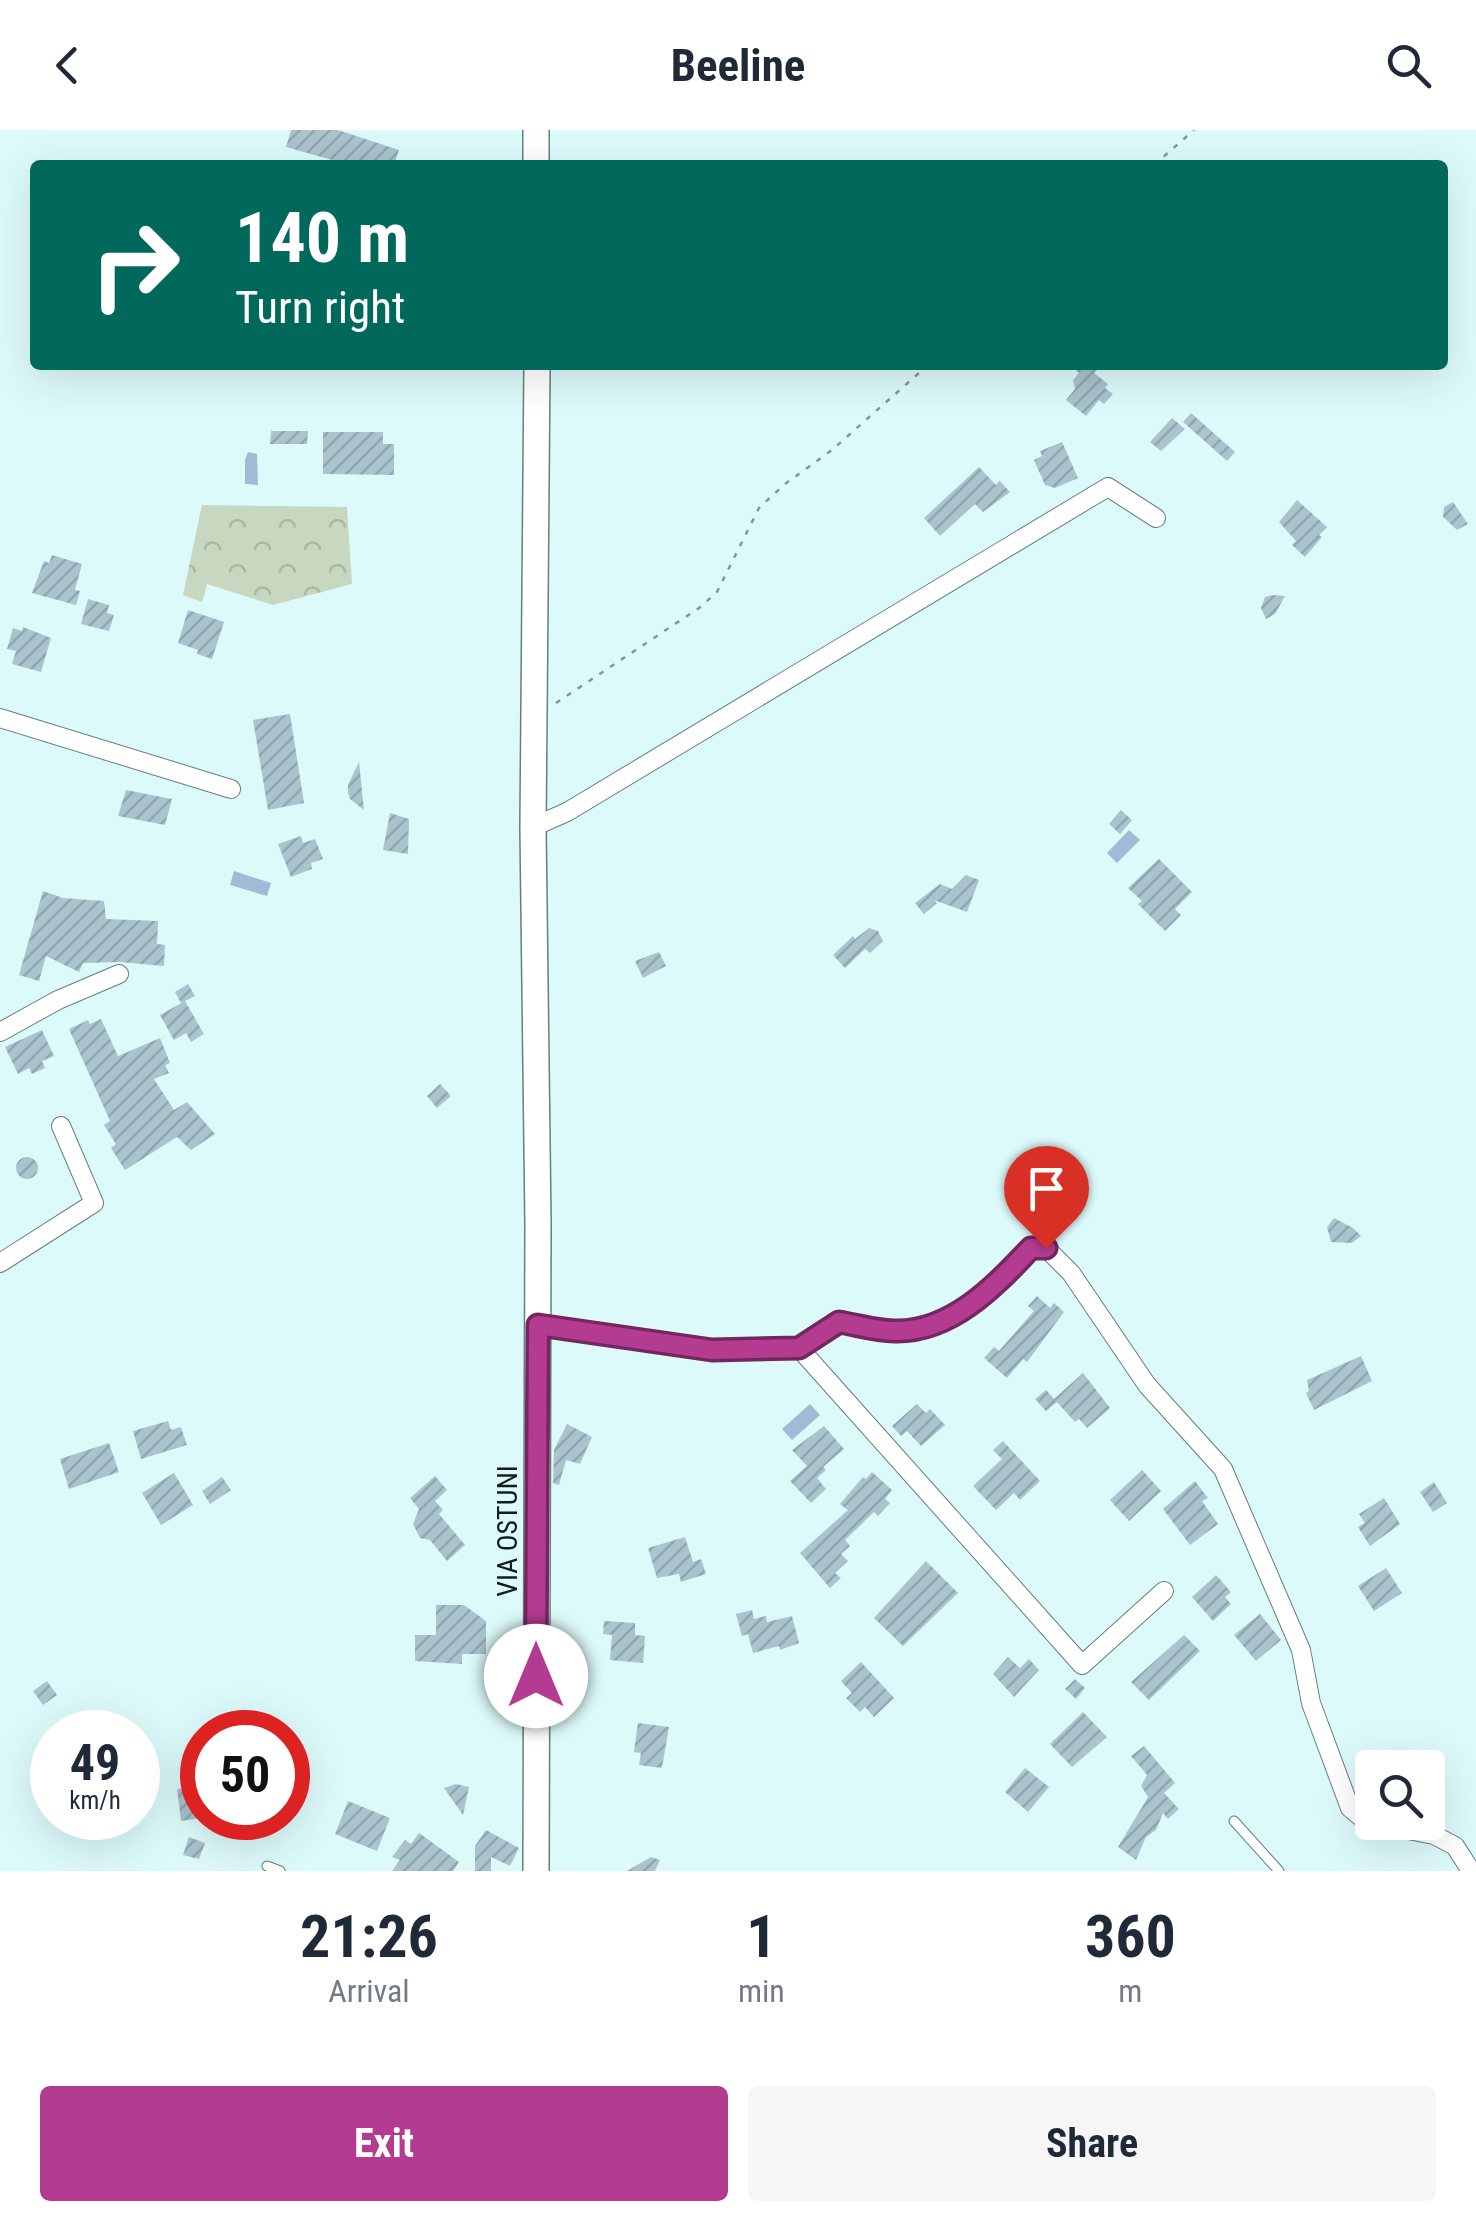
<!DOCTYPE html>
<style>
:root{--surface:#fff;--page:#f6f6f7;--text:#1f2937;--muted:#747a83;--accent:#b33b90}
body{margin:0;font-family:"Roboto Condensed",sans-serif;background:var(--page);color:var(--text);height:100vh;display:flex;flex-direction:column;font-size:38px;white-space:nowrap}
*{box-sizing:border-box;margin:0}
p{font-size:32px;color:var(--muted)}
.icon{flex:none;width:55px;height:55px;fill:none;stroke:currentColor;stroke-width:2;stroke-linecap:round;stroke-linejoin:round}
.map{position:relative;height:1741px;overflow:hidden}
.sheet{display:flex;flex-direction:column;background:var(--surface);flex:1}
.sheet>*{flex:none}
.banner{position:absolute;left:30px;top:30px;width:1418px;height:210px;border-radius:10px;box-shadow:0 10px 40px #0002;background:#00695c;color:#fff;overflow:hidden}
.fabs{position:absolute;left:1355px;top:1620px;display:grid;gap:20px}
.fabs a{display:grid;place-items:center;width:90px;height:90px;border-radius:10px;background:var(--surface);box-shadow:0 10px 40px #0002;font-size:50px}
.speed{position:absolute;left:30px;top:1580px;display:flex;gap:20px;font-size:50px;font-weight:700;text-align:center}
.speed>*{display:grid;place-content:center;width:130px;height:130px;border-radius:50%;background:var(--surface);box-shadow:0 10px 40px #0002;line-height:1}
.speed small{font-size:25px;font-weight:400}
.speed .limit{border:15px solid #d22;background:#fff;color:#111}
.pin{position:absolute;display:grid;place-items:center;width:85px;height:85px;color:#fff;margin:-102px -42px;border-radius:50% 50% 50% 0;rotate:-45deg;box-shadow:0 0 10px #0007}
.pin .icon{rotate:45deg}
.me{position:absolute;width:110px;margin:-55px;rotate:0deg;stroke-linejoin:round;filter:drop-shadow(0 0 8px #0008)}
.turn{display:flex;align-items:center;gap:35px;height:210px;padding:0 40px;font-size:45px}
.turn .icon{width:130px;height:130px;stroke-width:2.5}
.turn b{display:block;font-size:70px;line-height:85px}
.eta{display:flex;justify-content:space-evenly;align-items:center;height:170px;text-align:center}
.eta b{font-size:60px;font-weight:700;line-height:70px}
.primary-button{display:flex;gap:20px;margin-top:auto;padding:20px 40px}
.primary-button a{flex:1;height:115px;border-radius:10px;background:var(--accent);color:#fff;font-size:40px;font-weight:700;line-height:115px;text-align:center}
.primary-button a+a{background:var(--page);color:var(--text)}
header{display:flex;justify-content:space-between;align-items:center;height:130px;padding:0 40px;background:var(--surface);font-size:45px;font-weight:700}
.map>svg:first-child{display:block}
.forest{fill:url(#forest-crowns)}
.water{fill:#a3bad7}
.building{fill:url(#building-hatch)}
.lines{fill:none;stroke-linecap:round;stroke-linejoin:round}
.service-casing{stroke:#647f7e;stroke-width:11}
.minor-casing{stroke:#647f7e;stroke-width:20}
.secondary-casing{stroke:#647f7e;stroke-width:28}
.path{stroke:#829796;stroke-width:2.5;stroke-dasharray:5 8;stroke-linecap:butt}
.service{stroke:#fff;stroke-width:9}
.minor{stroke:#fff;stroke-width:18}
.secondary{stroke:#fff;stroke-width:25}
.route-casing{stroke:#74265e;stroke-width:25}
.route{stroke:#b33b90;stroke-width:18}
.labels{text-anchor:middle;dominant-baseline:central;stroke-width:10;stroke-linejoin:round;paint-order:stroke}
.street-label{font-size:28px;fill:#111c1b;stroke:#ddfafa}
</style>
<header><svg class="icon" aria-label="back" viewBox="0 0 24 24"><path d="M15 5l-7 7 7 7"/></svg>Beeline<svg class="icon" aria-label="search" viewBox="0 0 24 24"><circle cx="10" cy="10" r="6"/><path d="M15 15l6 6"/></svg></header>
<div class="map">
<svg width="1476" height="1741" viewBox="0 0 1476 1741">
<defs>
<pattern id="forest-crowns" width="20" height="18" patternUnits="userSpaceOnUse" patternTransform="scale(2.5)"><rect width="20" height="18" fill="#c7d7c0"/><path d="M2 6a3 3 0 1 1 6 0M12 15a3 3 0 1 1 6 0" fill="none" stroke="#aab8a4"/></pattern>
<pattern id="building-hatch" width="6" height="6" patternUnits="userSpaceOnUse" patternTransform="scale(2.5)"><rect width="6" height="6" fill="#aac3cd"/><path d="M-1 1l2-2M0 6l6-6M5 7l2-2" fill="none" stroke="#91a7af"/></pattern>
</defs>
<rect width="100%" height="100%" fill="#ddfafa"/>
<path class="forest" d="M202 375 347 377 352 454 273 475 207 454 202 472 183 465Z"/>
<path class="water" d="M248 322 257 324 258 355 245 354V330Z
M1129 700 1140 710 1117 733 1107 723Z
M234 741 271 753 267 766 230 755Z
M810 1274 820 1285 792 1310 782 1299Z"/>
<path class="building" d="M291 0H338L399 20 394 35H350L286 17Z
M1070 235H1101L1094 243 1108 254 1105 258 1113 264 1104 274 1099 270 1086 286 1066 270 1075 259 1073 250 1079 243Z
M1191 283 1235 322 1227 331 1183 292Z
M1172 288 1185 299 1161 321 1150 312Z
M271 301H308L307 314H270Z
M323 302H383V314H394V345L323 344Z
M1062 312 1078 348 1055 358 1045 355 1034 330 1042 326 1040 321Z
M979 337 996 355 1000 351 1010 362 983 382 975 374 940 406 924 388Z
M1297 370 1327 397 1319 405 1322 407 1305 427 1292 415 1296 411 1279 392Z
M1453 372 1468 394 1457 400 1443 387 1444 377Z
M52 425 82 434 75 460 80 461 76 475 32 463 44 431 49 433Z
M1273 465 1285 466 1275 484 1266 489 1261 478 1265 467Z
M88 469 109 475 107 483 114 485 109 501 81 494Z
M188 480 224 492 212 529 197 524 198 520 178 513Z
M23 497 51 508 41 542 12 534 16 521 7 519 13 498 22 501Z
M290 584 304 673 268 680 253 590Z
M359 632 364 680 350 669 348 663V655Z
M126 660 172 669 165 695 118 686Z
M1121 680 1132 690 1120 704 1109 694Z
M390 683 409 689 408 724 383 720Z
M301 706 303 713 315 709 323 729 311 733 312 739 291 747 278 714Z
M1159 729 1192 762 1175 779 1181 785 1165 801 1138 774 1142 771 1128 758Z
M966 745 979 750 967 782 934 770 937 773 924 784 915 773 940 754 952 759Z
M43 761 63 768 104 771 106 789 158 791 157 814 165 815 164 836 120 832 83 833 79 842 46 826 39 851 19 845Z
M869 798 878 801 883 811 870 823 865 819 845 838 833 825 853 806 855 809Z
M659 822 666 836 643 848 635 831Z
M188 854 195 866 181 873 175 862Z
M185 871 204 904 191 912 186 903 174 910 160 885Z
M101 889 118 926 160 908 170 933 165 935 169 943 154 949 174 980 187 972 215 1004 191 1020 177 1007 125 1040 111 1018 116 1014 104 995 110 991 69 899 88 890 90 894Z
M42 900 54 926 42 931 45 938 32 944 29 938 18 944 5 917Z
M440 954 451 966 437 978 427 966Z
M16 1038a11 11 0 1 1 22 0a11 11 0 1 1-22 0Z
M1334 1088 1353 1098 1361 1106 1352 1113 1331 1112 1327 1097Z
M1037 1166 1050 1178 1054 1173 1064 1182 1027 1232 1023 1229 1007 1248 984 1228 994 1217 999 1221 1034 1181 1028 1176Z
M1361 1226 1372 1251 1314 1280 1306 1263 1309 1261 1307 1250Z
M1083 1243 1110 1278 1087 1298 1079 1289 1075 1292 1054 1269Z
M1046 1260 1057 1272 1046 1281 1035 1269Z
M917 1274 926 1283 930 1279 945 1295 921 1316 907 1301 901 1306 892 1296Z
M168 1291 171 1300 181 1297 187 1315 141 1329 133 1301Z
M567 1294 592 1307 580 1334 566 1330 559 1355 553 1353 554 1320Z
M824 1296 844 1319 823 1337 826 1340 817 1348 826 1359 811 1373 790 1351 807 1336 792 1320Z
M1003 1311 1040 1351 1020 1370 1014 1363 996 1380 973 1356 1002 1329 993 1320Z
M109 1313 119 1342 69 1359 60 1329Z
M1142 1340 1161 1361 1129 1391 1110 1370Z
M872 1342 892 1360 885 1369 890 1373 878 1386 874 1382 845 1410 850 1416 841 1424 848 1431 835 1443 841 1448 830 1458 800 1423 848 1380 840 1374 863 1347 866 1349Z
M174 1343 193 1375 161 1395 142 1363Z
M435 1346 447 1360 435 1371 443 1380 439 1384 465 1415 447 1431 430 1410 420 1408 413 1394 419 1379 410 1368Z
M222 1347 231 1360 210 1374 202 1361Z
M1195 1351 1208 1368 1202 1371 1218 1394 1190 1415 1163 1379Z
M1434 1352 1447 1373 1433 1382 1420 1362Z
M1384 1368 1400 1394 1370 1416 1358 1397 1365 1393 1359 1384Z
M685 1407 693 1432 701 1429 706 1444 681 1452 679 1444 657 1448 648 1418Z
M926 1431 958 1463 903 1516 874 1488Z
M1386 1438 1402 1463 1374 1481 1358 1456Z
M1216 1445 1231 1462 1225 1467 1231 1474 1213 1491 1192 1467Z
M436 1475H464L486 1491V1524H462V1534L415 1531V1505H436Z
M752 1480 754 1489 766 1486 767 1492 792 1486 799 1513 780 1520 779 1516 753 1523 748 1504 742 1506 736 1484Z
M1260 1484 1281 1510 1256 1531 1234 1505Z
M604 1491 635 1493V1505L645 1506 643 1533 610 1530 612 1505 603 1504Z
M1184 1505 1200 1521 1149 1570 1131 1552Z
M1008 1527 1020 1538 1029 1529 1039 1540 1014 1567 993 1544Z
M861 1532 894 1568 874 1587 865 1577 860 1582 846 1568 852 1563 841 1551Z
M1075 1549 1085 1558 1076 1569 1065 1559Z
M47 1551 57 1565 43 1575 33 1561Z
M1083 1582 1107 1607 1072 1637 1050 1614Z
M638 1593 669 1597 662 1638 639 1635 641 1623 634 1622Z
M1144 1616 1175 1653 1164 1663 1179 1679 1168 1689 1163 1683 1156 1700 1146 1707 1136 1730 1118 1717 1148 1667 1141 1656 1147 1645 1131 1626Z
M1025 1638 1049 1657 1028 1682 1005 1662Z
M456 1654 469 1657 463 1685 444 1658Z
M202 1656V1688L181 1691 177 1659Z
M348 1671 390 1688 377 1721 335 1704Z
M486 1700 519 1718 510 1736 491 1727V1741H475V1716Z
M419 1703 459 1732 453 1741H392L400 1730 392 1727 405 1710 411 1714Z
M189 1707 205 1713 199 1729 183 1725Z
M651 1727 660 1730 655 1741H627Z"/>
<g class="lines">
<g class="service-casing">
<path id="service" d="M1234 1691 1279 1741
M267 1736 280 1741"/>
</g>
<g class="minor-casing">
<path id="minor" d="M0 588 231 659
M533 697 567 682 1108 357 1156 388
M0 902 58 870 119 844
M0 1133 94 1073 61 996
M537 1195 712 1220 799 1218 839 1192C857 1195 876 1201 894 1201 951 1203 995 1156 1031 1118H1046L1071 1143 1147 1255 1223 1339 1301 1520 1311 1573 1350 1678 1367 1692 1434 1705 1455 1716 1471 1741
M799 1218 1082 1535 1164 1461"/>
</g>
<g class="secondary-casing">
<path id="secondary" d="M536 0V35
M536 1741 538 1094 533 697 537 235"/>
</g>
<path class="path" d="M1154 35 1194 0
M556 573 699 478 717 462 759 378 785 354 832 320 928 235"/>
<use href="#service" class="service"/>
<use href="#minor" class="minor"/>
<use href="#secondary" class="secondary"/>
</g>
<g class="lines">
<g class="route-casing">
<path id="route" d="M536 1546 538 1195 712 1220 799 1218 839 1192C857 1195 876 1201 894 1201 951 1203 995 1156 1031 1118H1046"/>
</g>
<use href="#route" class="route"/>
</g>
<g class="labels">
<g class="street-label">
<text transform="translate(507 1401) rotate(-90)">VIA OSTUNI</text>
</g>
</g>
</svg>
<div class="fabs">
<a><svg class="icon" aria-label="search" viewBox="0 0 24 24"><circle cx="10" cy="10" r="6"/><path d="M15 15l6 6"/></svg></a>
</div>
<div class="speed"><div>49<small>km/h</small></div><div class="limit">50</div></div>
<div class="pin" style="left:1046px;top:1118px;background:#d93025"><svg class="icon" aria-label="arrive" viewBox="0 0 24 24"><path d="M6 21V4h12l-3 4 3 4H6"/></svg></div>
<svg class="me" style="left:536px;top:1546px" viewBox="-20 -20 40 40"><circle r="19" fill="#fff"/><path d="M0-13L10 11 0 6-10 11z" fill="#b33b90"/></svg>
<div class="banner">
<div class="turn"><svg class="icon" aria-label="right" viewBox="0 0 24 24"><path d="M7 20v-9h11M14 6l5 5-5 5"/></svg><div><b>140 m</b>Turn right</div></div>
</div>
</div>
<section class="sheet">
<div class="eta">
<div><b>21:26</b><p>Arrival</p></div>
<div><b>1</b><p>min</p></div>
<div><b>360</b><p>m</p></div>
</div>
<div class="primary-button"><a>Exit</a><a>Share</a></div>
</section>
